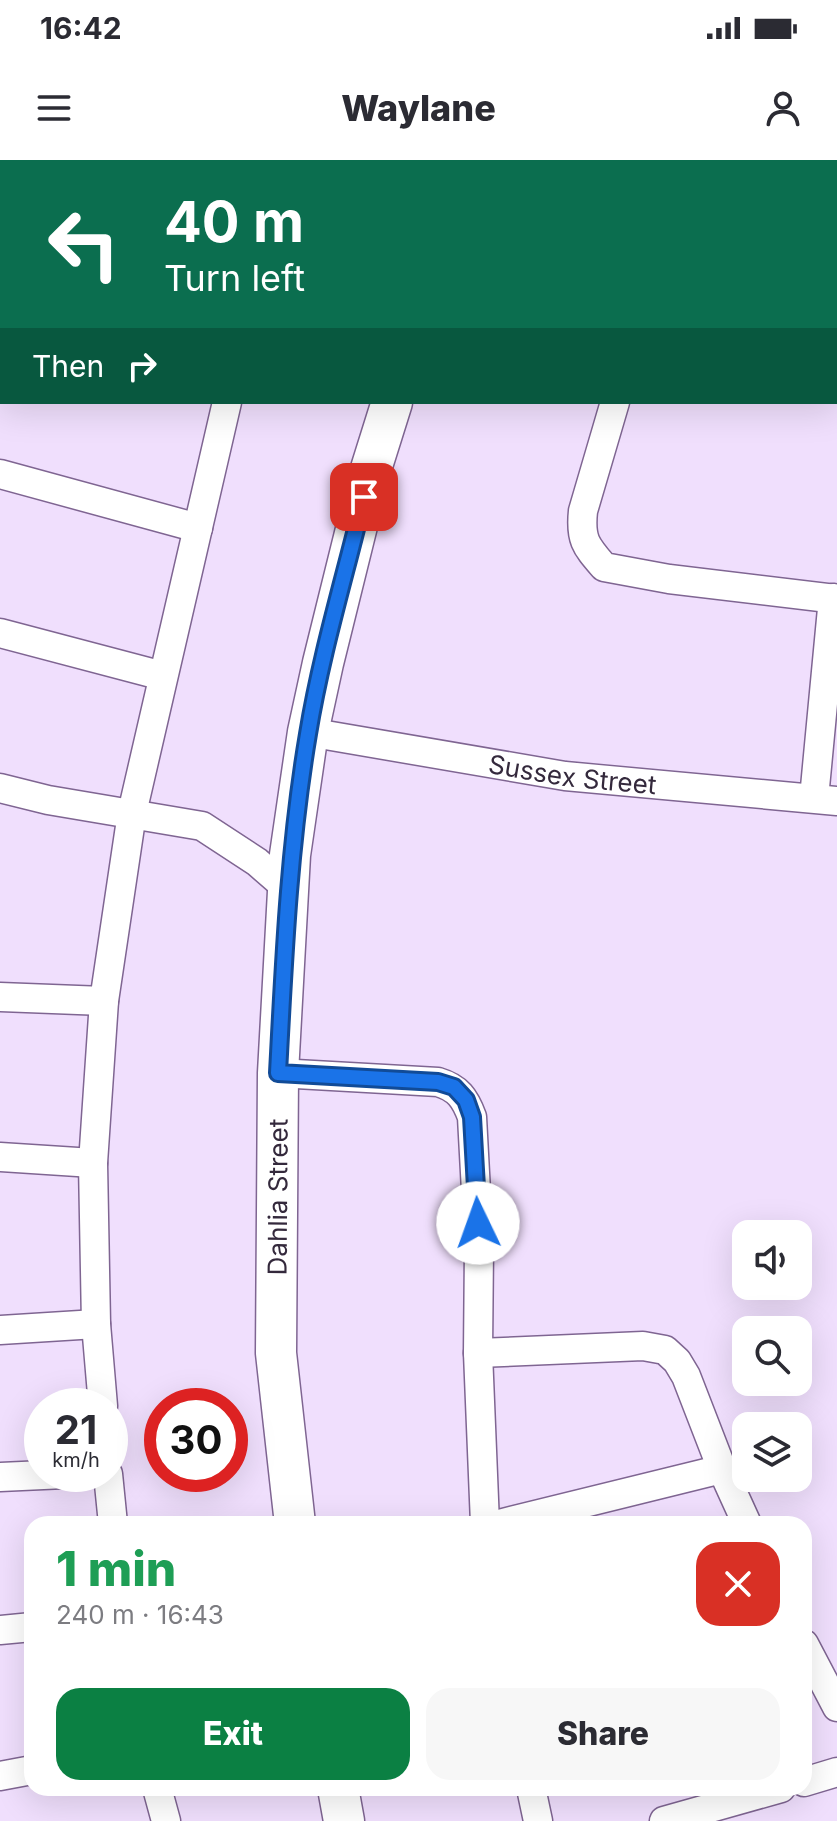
<!DOCTYPE html>
<meta charset="utf-8">
<style>
:root{--surface:#fff;--page:#f7f7f7;--text:#2b2b33;--muted:#7c7c81;--accent:#0b8043}
body{margin:0;font-family:Inter,sans-serif;background:var(--page);color:var(--text);height:100vh;display:flex;flex-direction:column;font-size:30px;white-space:nowrap}
*{box-sizing:border-box;margin:0}
p{font-size:26px;color:var(--muted)}
.icon{flex:none;width:44px;height:44px;fill:none;stroke:currentColor;stroke-width:2;stroke-linecap:round;stroke-linejoin:round}
.map{position:relative;flex:1;overflow:hidden}
.details{position:absolute;left:24px;top:1356px;width:788px;height:280px;display:flex;flex-direction:column;background:var(--surface);border-radius:24px;box-shadow:0 8px 32px #0002}
.details>*{flex:none}
.banner{position:absolute;left:0px;top:0px;width:838px;height:244px;box-shadow:0 8px 32px #0002;background:#0b6e4f;color:#fff;overflow:hidden}
.fabs{position:absolute;left:732px;top:1060px;display:grid;gap:16px}
.fabs a{display:grid;place-items:center;width:80px;height:80px;border-radius:16px;background:var(--surface);box-shadow:0 8px 32px #0002;font-size:40px}
.speed{position:absolute;left:24px;top:1228px;display:flex;gap:16px;font-size:40px;font-weight:700;text-align:center}
.speed>*{display:grid;place-content:center;width:104px;height:104px;border-radius:50%;background:var(--surface);box-shadow:0 8px 32px #0002;line-height:1}
.speed small{font-size:20px;font-weight:400}
.speed .limit{border:12px solid #d22;background:#fff;color:#111}
.pin{position:absolute;display:grid;place-items:center;width:68px;height:68px;color:#fff;margin:-34px;border-radius:16px;box-shadow:0 4px 12px #0006}
.me{position:absolute;width:88px;margin:-44px;rotate:357deg;stroke-linejoin:round;filter:drop-shadow(0 0 6px #0008)}
.turn{display:flex;align-items:center;gap:28px;height:168px;padding:0 32px;font-size:36px}
.turn .icon{width:104px;height:104px;stroke-width:2.5}
.turn b{display:block;font-size:56px;line-height:68px}
.then{display:flex;align-items:center;height:76px;padding:0 32px;background:#0003;gap:16px;font-size:30px}
.round{display:grid;place-items:center;flex:none;width:84px;height:84px;border-radius:24px;background:var(--page)}
.summary{display:flex;align-items:center;justify-content:space-between;height:136px;padding:0 32px}
h1{font-size:48px;font-weight:800;line-height:60px;color:#1e9e55}
.primary-button{display:flex;gap:16px;margin-top:auto;padding:16px 32px}
.primary-button a{flex:1;height:92px;border-radius:24px;background:var(--accent);color:#fff;font-size:32px;font-weight:800;line-height:92px;text-align:center}
.primary-button a+a{background:var(--page);color:var(--text)}
.status{display:flex;justify-content:space-between;align-items:center;height:56px;padding:0 40px;background:var(--surface);direction:ltr}
.status svg{height:22px;fill:currentColor}
header{display:flex;justify-content:space-between;align-items:center;height:104px;padding:0 32px;background:var(--surface);font-size:36px;font-weight:800}
.map>svg:first-child{display:block}
.lines{fill:none;stroke-linecap:round;stroke-linejoin:round}
.street-casing{stroke:#7f6592;stroke-width:31}
.secondary-casing{stroke:#7f6592;stroke-width:43}
.street{stroke:#fff;stroke-width:28}
.secondary{stroke:#fff;stroke-width:40}
.route-casing{stroke:#114b97;stroke-width:20}
.route{stroke:#1a73e8;stroke-width:14}
.labels{text-anchor:middle;dominant-baseline:central;stroke-width:7;stroke-linejoin:round;paint-order:stroke}
.street-label{font-size:26px;fill:#34293c;stroke:#f0dffd}
</style>
<div class="status"><b>16:42</b><svg viewBox="0 0 49 12"><path d="M0 12V9h3v3zM5 12V6h3v6zM10 12V3h3v9zM15 12V0h3v12zM26 1h20v11H26zM47 4h2v5h-2z"/></svg></div>
<header><svg class="icon" aria-label="menu" viewBox="0 0 24 24"><path d="M4 6h16M4 12h16M4 18h16"/></svg>Waylane<svg class="icon" aria-label="person" viewBox="0 0 24 24"><circle cx="12" cy="8" r="4"/><path d="M4 21q1-7 8-7t8 7"/></svg></header>
<div class="map">
<svg width="837" height="1661" viewBox="0 0 837 1661">
<rect width="100%" height="100%" fill="#f0dffd"/>
<g class="lines">
<g class="street-casing">
<g id="street">
<path d="M147 0 152 2"/>
<path d="M309 2 310 0"/>
<path d="M705 2V0"/>
<path d="M0 146 2 147"/>
<path d="M615 242 583 351C580 380 586 386 604 407L669 419 837 439"/>
<path d="M0 314 198 368"/>
<path d="M0 473 163 516"/>
<path id="s1" d="M308 572 565 616 837 641"/>
<path d="M0 628 48 640 202 666 257 702 288 729"/>
<path d="M814 638 833 438"/>
<path d="M0 837 104 841"/>
<path d="M278 913 438 922C458 928 465 938 472 957L479 1087 478 1193 485 1364"/>
<path d="M0 997 93 1003"/>
<path d="M0 1170 96 1164"/>
<path d="M478 1193 643 1186 665 1190 677 1201 686 1216 722 1309 747 1364"/>
<path d="M103 1246 96 1164 93 1003 104 841 132 653 227 242"/>
<path d="M108 1314 113 1364"/>
<path d="M0 1317 65 1314"/>
<path d="M499 1364 722 1309"/>
<path d="M0 1470 32 1467"/>
<path d="M804 1484 837 1547"/>
<path d="M0 1616 32 1610"/>
<path d="M804 1622 837 1612"/>
<path d="M157 1628 166 1661"/>
<path d="M531 1628 538 1661"/>
<path d="M664 1661 781 1628"/>
</g>
</g>
<g class="secondary-casing">
<g id="secondary">
<path d="M473 2 474 0"/>
<path id="s2" d="M295 1364 276 1193 278 913 290 695 308 572 323 503 371 309 392 242"/>
<path d="M338 1628 344 1661"/>
</g>
</g>
<use href="#street" class="street"/>
<use href="#secondary" class="secondary"/>
</g>
<g class="lines">
<g class="route-casing">
<path id="route" d="M364 337C345 416 321 494 308 574 289 686 284 799 278 913L438 922 454 927 466 940 472 957 478 1063"/>
</g>
<use href="#route" class="route"/>
</g>
<g class="labels">
<g class="street-label">
<text stroke="none"><textPath href="#s1" startOffset="268">Sussex Street</textPath></text>
<text stroke="none"><textPath href="#s2" startOffset="328">Dahlia Street</textPath></text>
</g>
</g>
</svg>
<div class="fabs">
<a><svg class="icon" aria-label="sound" viewBox="0 0 24 24"><path d="M4 9h4l5-4v14l-5-4H4zM17 9q2 3 0 6"/></svg></a>
<a><svg class="icon" aria-label="search" viewBox="0 0 24 24"><circle cx="10" cy="10" r="6"/><path d="M15 15l6 6"/></svg></a>
<a><svg class="icon" aria-label="layers" viewBox="0 0 24 24"><path d="M12 4l9 5-9 5-9-5zM3 14l9 5 9-5"/></svg></a>
</div>
<div class="speed"><div>21<small>km/h</small></div><div class="limit">30</div></div>
<div class="pin" style="left:364px;top:337px;background:#d93025"><svg class="icon" aria-label="arrive" viewBox="0 0 24 24"><path d="M6 21V4h12l-3 4 3 4H6"/></svg></div>
<svg class="me" style="left:478px;top:1063px" viewBox="-20 -20 40 40"><circle r="19" fill="#fff"/><path d="M0-13L10 11 0 6-10 11z" fill="#1a73e8"/></svg>
<div class="banner">
<div class="turn"><svg class="icon" aria-label="left" viewBox="0 0 24 24"><path d="M17 20v-9H6M10 6l-5 5 5 5"/></svg><div><b>40 m</b>Turn left</div></div>
<div class="then">Then<svg class="icon" aria-label="right" viewBox="0 0 24 24"><path d="M7 20v-9h11M14 6l5 5-5 5"/></svg></div>
</div>
<section class="details">
<div class="summary"><div><h1>1 min</h1><p>240 m · 16:43</p></div><a class="round" style="background:#d93025;color:#fff"><svg class="icon" aria-label="close" viewBox="0 0 24 24"><path d="M6 6l12 12M18 6L6 18"/></svg></a></div>
<div class="primary-button"><a>Exit</a><a>Share</a></div>
</section>
</div>
